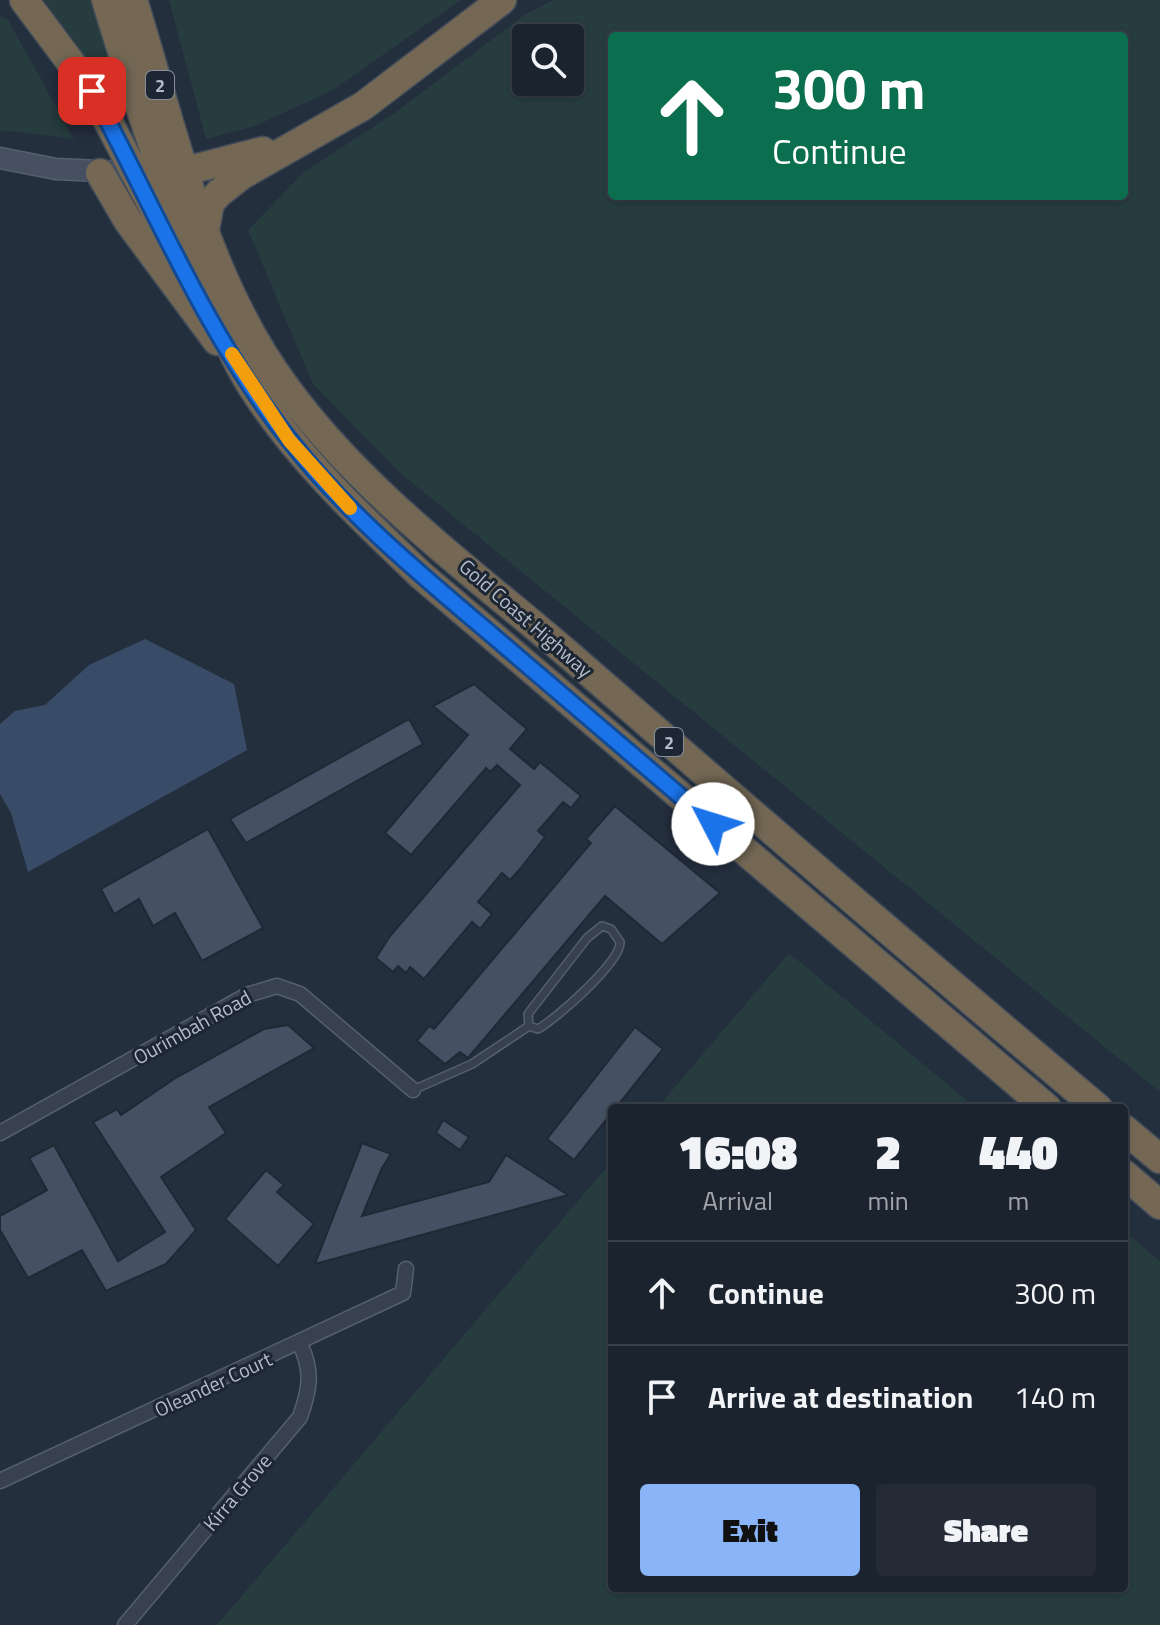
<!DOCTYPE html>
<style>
:root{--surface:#1b232e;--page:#242b36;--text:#f1f3f6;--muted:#a0a4aa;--line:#39404a;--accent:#8ab4f8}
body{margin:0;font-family:"Titillium Web",sans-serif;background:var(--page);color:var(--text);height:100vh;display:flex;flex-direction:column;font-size:30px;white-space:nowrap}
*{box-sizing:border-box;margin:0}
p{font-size:26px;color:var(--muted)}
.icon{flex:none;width:44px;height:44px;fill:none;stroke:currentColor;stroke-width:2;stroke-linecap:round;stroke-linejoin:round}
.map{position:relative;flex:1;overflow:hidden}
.panel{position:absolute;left:608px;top:1104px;width:520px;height:488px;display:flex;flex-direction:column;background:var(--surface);border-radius:8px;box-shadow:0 2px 6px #0004,0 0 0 2px var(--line)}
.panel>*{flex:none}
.guide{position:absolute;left:608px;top:32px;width:520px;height:168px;border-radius:8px;box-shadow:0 2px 6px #0004,0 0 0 2px var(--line);background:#0b6e4f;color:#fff;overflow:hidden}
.fabs{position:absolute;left:512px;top:24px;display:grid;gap:16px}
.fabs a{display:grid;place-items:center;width:72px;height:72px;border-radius:8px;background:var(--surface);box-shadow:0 2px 6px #0004,0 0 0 2px var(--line);font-size:40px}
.pin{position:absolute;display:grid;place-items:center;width:68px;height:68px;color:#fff;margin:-34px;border-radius:16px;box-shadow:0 4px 12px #0006}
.me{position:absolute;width:88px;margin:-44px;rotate:310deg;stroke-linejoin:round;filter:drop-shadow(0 0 6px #0008)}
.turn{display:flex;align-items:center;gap:28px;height:168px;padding:0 32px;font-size:36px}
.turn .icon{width:104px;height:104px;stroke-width:2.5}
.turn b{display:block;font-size:56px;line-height:68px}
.eta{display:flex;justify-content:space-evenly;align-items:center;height:136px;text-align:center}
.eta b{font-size:48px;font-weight:800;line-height:56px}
.button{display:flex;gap:16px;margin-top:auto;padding:16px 32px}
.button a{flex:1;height:92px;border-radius:8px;background:var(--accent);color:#111;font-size:32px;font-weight:800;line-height:92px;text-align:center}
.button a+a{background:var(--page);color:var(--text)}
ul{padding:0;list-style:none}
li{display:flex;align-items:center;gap:24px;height:104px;padding:0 32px;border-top:2px solid var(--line)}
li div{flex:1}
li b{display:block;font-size:30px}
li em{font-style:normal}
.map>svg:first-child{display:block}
.green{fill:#263c3f;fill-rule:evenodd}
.water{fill:#394c67}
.building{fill:#455162;stroke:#1f2835;stroke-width:2}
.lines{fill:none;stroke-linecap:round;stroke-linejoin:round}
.lane-casing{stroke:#565f6c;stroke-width:10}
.street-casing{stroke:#565f6c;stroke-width:17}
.secondary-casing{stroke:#565f6c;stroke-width:23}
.highway-casing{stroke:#434c59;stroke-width:31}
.lane{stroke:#38414e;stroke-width:7}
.street{stroke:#38414e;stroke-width:14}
.secondary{stroke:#465061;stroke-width:20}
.highway{stroke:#746855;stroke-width:28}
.route-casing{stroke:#114b97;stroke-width:20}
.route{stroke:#1a73e8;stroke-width:14}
.slow{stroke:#f59e0b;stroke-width:14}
.labels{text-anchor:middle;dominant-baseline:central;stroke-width:6;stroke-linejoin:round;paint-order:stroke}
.shield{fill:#1d2633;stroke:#878f9c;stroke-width:2}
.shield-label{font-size:18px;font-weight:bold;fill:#b4bcc9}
.street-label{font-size:20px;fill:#b4bcc9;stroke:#1d2633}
</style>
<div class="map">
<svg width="1160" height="1625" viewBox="0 0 1160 1625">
<rect width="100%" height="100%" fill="#242f3e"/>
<path class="green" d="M44 0H95L137 105 127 114Z
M169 0H461L333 90 255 126 206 139Z
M553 0H1160V1092L399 472 313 384 248 230 304 172 396 112 524 15ZM612 36H1124V196H612ZM526 38H570V82H526Z
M0 15 8 20 74 139 0 130Z
M789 953 976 1108H657Z
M612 1161V1588H1124V1231L1160 1261V1625H217Z"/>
<path class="water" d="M145 639 234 684 247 750 28 872 11 813 0 794V724L15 711 45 705 89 665Z"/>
<path class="building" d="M474 684 527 729 510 749 534 769 540 762 581 796 571 808 563 802 538 831 545 837 520 869 510 880 502 873 478 902 492 914 480 929 472 922 424 979 410 967 406 973 398 966 393 972 376 958 390 936 520 785 497 765 490 772 486 768 411 855 385 833 468 735 433 706Z
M409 719 423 744 246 843 230 819Z
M615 806 720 893 662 944 605 896 468 1058 460 1052 445 1064 417 1041 429 1026 434 1029 591 843 586 839Z
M208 829 263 928 202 961 175 913 153 926 139 899 114 914 101 889Z
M288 1025 314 1048 209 1107 226 1133 161 1177 196 1230 166 1264 106 1291 82 1250 28 1278 0 1230V1216L47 1190 29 1158 54 1145 118 1261 165 1232 93 1122 117 1109 121 1115 174 1079 264 1029Z
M635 1027 663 1049 574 1160 547 1139Z
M443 1120 469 1137 460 1150 436 1133Z
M362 1143 391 1154 382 1168 362 1216 489 1182 506 1155 568 1195 315 1264Z
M266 1170 284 1185 277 1192 314 1224 278 1266 225 1219Z"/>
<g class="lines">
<g class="lane-casing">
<path id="lane" d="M413 1090 472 1064 529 1026 538 1029C556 1019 622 961 620 942L611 929 602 926 587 938 528 1014 529 1026"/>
</g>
<g class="street-casing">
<path id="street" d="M0 1133 247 995 277 986 300 994 413 1090
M0 1481 403 1293 406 1269
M125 1625 300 1417C310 1389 313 1371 300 1344"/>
</g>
<g class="secondary-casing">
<path id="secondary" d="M0 158 56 169 146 173"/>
</g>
<g class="highway-casing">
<path id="highway" d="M24 0 92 91 164 228
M106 0C135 96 166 189 204 282 218 317 231 354 252 387 298 459 360 517 422 576L1047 1108
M133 0C170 118 197 247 263 354 339 476 462 563 569 655 745 808 921 959 1098 1108
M186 171 263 151
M100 173 128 221 217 341
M205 230 210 203 219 193 242 175 363 106 502 0
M1124 1129 1160 1159
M1124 1174 1160 1205"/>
</g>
<use href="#lane" class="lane"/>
<use href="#street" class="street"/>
<use href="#secondary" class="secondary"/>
<use href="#highway" class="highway"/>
</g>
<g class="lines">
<g class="route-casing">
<path id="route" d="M92 91C154 207 206 334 288 438 346 513 420 574 492 635 566 698 639 761 713 824"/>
</g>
<use href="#route" class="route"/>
<path class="slow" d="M232 354 289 440 350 508"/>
</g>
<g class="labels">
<g class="shield">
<rect x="146" y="71" width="28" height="28" rx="6"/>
<rect x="655" y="728" width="28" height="28" rx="6"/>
</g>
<g class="shield-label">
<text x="160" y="85">2</text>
<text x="669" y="742">2</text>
</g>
<g class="street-label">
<text transform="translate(526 618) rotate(41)">Gold Coast Highway</text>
<text transform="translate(192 1027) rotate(-29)">Ourimbah Road</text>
<text transform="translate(213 1384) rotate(-25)">Oleander Court</text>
<text transform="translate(237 1492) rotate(-50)">Kirra Grove</text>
</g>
</g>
</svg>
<div class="fabs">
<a><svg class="icon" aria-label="search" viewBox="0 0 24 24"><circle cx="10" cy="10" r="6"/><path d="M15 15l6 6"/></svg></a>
</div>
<div class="pin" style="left:92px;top:91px;background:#d93025"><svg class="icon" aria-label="arrive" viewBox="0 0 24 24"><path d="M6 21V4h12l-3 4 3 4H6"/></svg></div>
<svg class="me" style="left:713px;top:824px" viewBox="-20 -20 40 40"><circle r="19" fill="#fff"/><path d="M0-13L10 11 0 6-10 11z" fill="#1a73e8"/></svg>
<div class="guide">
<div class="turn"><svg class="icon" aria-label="ahead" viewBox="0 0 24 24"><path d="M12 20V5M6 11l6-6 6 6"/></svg><div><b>300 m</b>Continue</div></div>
</div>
<section class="panel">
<div class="eta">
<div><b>16:08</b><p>Arrival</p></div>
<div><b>2</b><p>min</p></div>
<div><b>440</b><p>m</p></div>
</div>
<ul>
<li><svg class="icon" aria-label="ahead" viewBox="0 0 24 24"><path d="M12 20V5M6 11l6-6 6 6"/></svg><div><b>Continue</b></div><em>300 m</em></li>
<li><svg class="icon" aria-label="arrive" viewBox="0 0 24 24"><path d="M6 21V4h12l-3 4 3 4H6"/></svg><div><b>Arrive at destination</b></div><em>140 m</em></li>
</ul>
<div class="button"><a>Exit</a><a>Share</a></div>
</section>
</div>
